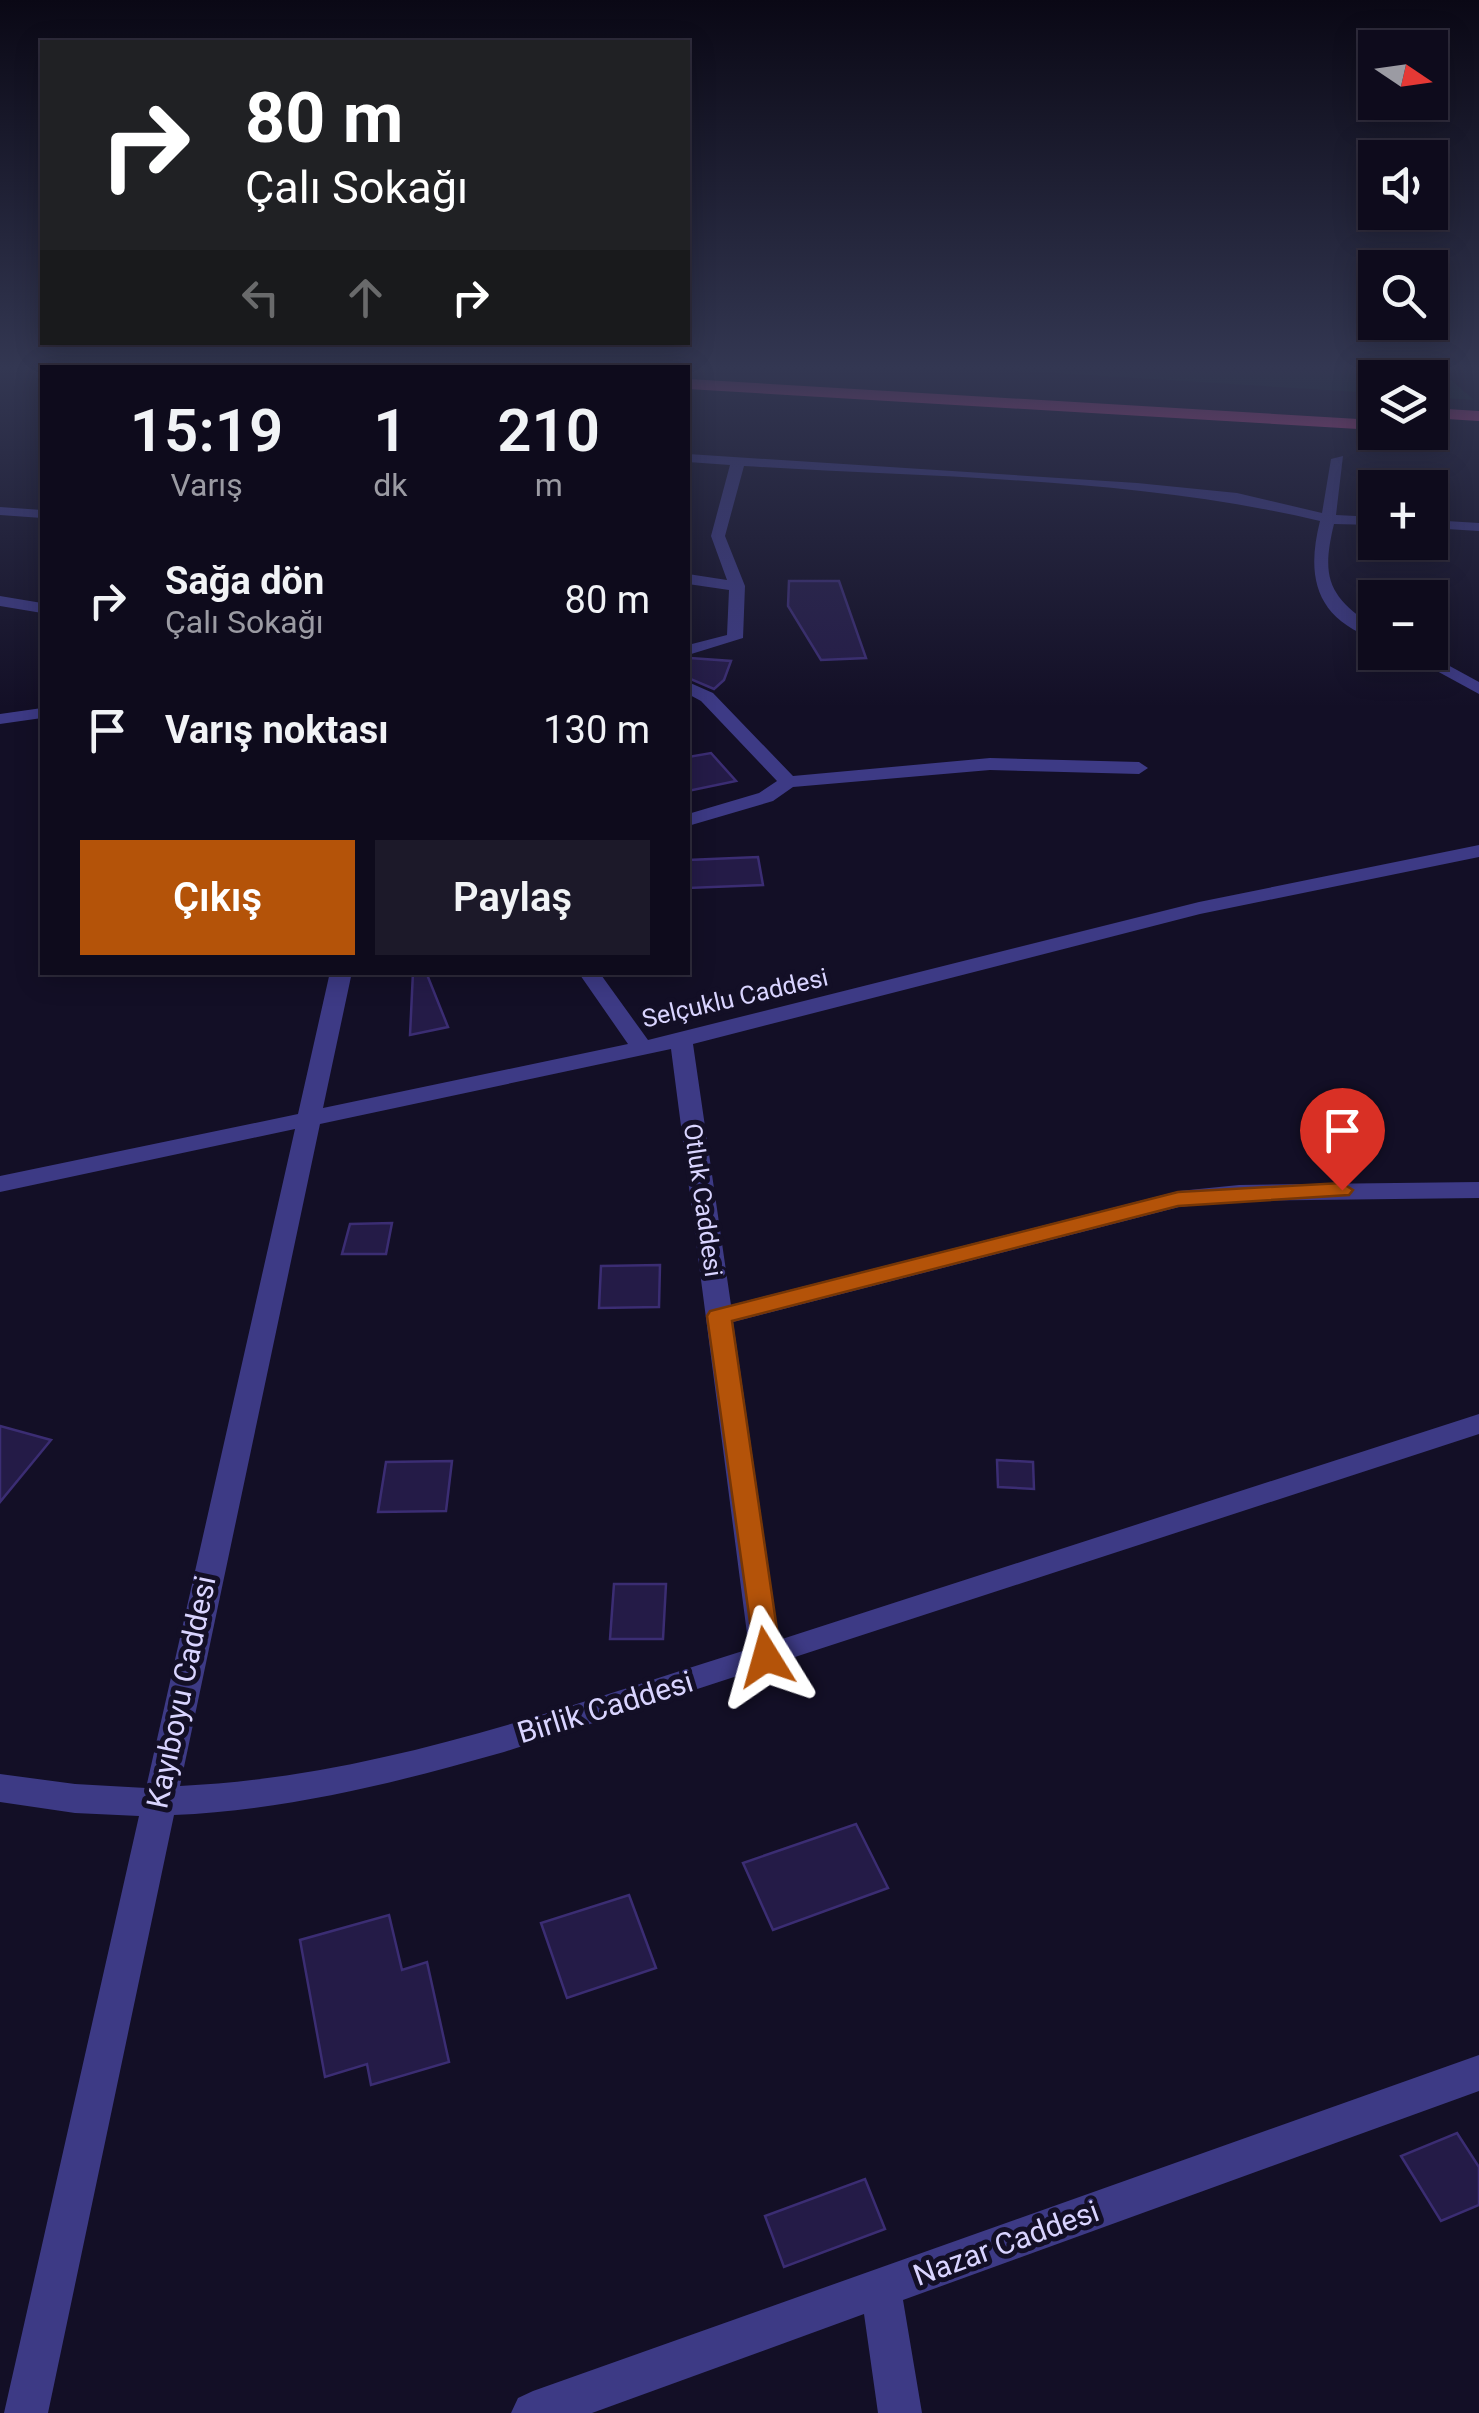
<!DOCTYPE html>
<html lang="tr">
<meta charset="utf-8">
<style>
:root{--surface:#0e0b1c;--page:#1c1929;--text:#f1f3f6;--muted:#9b9ba3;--line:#2e2b3b;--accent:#b45309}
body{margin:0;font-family:Roboto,sans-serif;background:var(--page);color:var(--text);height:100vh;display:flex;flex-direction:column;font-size:38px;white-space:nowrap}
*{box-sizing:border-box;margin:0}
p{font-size:32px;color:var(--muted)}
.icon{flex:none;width:55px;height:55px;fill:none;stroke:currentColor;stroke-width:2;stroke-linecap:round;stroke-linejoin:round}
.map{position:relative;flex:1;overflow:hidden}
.sheet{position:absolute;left:40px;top:365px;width:650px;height:610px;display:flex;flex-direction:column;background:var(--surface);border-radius:0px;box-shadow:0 5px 25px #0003,0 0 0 2px var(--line)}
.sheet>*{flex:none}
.banner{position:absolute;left:40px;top:40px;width:650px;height:305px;border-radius:0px;box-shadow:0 5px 25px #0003,0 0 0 2px var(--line);background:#202124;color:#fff;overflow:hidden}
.needle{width:65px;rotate:103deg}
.tools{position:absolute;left:1358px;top:30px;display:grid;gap:20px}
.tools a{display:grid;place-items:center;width:90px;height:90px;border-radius:0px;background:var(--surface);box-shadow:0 5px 25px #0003,0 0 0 2px var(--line);font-size:50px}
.pin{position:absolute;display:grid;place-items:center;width:85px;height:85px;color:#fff;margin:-102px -42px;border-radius:50% 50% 50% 0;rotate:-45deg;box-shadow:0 0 10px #0007}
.pin .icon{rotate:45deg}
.me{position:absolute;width:110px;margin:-55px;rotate:352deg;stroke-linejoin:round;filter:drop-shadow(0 0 8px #0008)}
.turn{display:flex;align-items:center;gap:35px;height:210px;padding:0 40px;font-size:45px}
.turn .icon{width:130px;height:130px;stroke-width:2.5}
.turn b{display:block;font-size:70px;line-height:85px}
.lanes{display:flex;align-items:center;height:95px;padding:0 40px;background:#0003;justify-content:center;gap:50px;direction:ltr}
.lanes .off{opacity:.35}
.eta{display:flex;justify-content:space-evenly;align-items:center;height:170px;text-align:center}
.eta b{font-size:60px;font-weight:600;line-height:70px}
.cta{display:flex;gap:20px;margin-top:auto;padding:20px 40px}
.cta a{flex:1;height:115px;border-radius:0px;background:var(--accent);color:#fff;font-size:40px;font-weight:600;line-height:115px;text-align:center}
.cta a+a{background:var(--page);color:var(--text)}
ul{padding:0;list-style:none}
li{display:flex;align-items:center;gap:30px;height:130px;padding:0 40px}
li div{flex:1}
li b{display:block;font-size:38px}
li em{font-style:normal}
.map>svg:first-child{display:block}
.green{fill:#12302f}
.building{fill:#241b47;stroke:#3b2d73;stroke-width:2.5}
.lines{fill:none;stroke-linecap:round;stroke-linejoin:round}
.minor{fill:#3d3a85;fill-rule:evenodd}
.highway{fill:#ff4fa3;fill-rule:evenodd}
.route{fill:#b45309;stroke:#753606;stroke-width:2.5}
.labels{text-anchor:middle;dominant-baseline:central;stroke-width:10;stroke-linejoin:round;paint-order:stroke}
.street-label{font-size:25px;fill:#d9d4ff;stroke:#130f26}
.near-street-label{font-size:30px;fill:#d9d4ff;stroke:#130f26}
</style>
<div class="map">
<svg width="1479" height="2413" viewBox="0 0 1479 2413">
<rect width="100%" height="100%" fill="#130f26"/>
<path class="green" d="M992 369H1430L1442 372 1474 400 1430 397V378H1375V393Z"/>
<path class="building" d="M789 581H839L866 658 821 660 788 606Z
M688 658H690L731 661 724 680 714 689 688 678Z
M711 753 736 781 688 791V757Z
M758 857 763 885 688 888V860Z
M413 972H426L448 1027 410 1035Z
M392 1223 386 1254H342L350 1224Z
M660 1265 659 1307 599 1308 601 1266Z
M0 1426 51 1440 0 1502Z
M997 1460 1033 1462 1034 1489 998 1487Z
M452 1461 446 1511 378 1512 386 1462Z
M614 1584H666L663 1639H610Z
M856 1824 888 1888 773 1930 743 1863Z
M629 1895 656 1968 567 1998 541 1923Z
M389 1915 402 1970 427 1962 449 2062 371 2085 367 2064 325 2077 300 1940Z
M1457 2133 1479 2167V2205L1441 2221 1401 2156Z
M865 2179 885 2229 784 2267 765 2216Z"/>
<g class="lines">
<path class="minor" d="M688 454 1137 483 1237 493 1322 513 1331 459 1343 456 1336 515 1375 517V525L1334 524C1321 577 1328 597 1375 627V639C1315 618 1306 576 1320 521 1133 477 935 478 744 466L725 536 745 586 743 638 688 655V645L727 635 729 590 688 584V574L727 580 711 536 730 465 688 462Z
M0 507 42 510V518L0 515Z
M1430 520 1479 523V531L1430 528Z
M0 596 42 603V613L0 606Z
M1402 652H1424L1479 682V694Z
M688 682 713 693 793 776 990 758 1139 762 1148 768 1139 774 990 770 793 787 773 801 688 826V814L759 793 777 781 701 701 688 694Z
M42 708V718L0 724V714Z
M1479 845V857L1200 914 693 1044 731 1305 1179 1191 1239 1185 1479 1182V1198L1239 1201 1179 1207 733 1322 779 1640 1479 1414V1434L504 1752C395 1783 287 1810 174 1815L48 2413H4L139 1816 75 1813 0 1802V1774L75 1784 146 1788 295 1129 0 1192V1176L298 1114 330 972H352L323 1108 628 1044 578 972H599L648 1040 1199 902ZM671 1049 749 1649C564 1707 376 1777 180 1786L320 1124Z
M1479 2055V2091L903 2300 922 2413H878L864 2314 592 2413H511L518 2398 533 2391Z"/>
<path class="highway" d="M688 379 1375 420V430L688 389Z
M1430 408 1479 411V421L1430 418Z"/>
</g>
<linearGradient id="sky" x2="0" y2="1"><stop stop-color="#0a0815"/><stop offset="0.52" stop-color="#333752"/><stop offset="1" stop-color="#333752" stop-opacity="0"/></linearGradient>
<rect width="1479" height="707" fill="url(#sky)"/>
<path class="route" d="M1342 1183 1353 1190 1349 1195 1178 1206 732 1321 781 1657 777 1665H756L707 1316 710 1311 1178 1192Z"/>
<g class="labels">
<g class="street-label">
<text transform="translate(735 998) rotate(-13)">Selçuklu Caddesi</text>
<text transform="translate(703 1200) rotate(82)">Otluk Caddesi</text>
</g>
<g class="near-street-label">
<text transform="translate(181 1692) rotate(-78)">Kayıboyu Caddesi</text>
<text transform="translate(605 1707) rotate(-17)">Birlik Caddesi</text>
<text transform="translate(1006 2243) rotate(-20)">Nazar Caddesi</text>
</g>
</g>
</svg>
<div class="tools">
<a><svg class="needle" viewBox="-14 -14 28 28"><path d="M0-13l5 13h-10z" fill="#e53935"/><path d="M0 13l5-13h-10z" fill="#9b9ba3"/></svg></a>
<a><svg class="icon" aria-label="sound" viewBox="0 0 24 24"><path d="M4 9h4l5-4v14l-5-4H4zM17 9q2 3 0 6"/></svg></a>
<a><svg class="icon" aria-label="search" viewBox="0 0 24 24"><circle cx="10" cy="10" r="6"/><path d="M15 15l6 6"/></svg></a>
<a><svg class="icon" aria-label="layers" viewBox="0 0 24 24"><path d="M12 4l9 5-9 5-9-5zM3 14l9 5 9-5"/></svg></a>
<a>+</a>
<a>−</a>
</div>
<div class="pin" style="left:1342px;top:1190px;background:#d93025"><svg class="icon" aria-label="arrive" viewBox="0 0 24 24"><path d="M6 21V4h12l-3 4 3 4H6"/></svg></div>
<svg class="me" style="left:766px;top:1657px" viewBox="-20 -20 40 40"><path d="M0-17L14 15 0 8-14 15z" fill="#b45309" stroke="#fff" stroke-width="4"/></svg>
<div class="banner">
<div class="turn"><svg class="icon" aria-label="right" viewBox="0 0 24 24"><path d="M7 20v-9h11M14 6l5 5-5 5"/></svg><div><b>80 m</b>Çalı Sokağı</div></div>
<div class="lanes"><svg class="icon off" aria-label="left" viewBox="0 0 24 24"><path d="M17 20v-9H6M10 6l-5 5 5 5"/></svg><svg class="icon off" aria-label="ahead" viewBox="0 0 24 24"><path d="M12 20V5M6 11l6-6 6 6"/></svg><svg class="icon" aria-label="right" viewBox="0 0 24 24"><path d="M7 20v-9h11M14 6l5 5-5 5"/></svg></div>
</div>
<section class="sheet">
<div class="eta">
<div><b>15:19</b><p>Varış</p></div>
<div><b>1</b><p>dk</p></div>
<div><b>210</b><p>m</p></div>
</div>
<ul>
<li><svg class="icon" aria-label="right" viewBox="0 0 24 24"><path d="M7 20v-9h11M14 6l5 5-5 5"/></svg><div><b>Sağa dön</b><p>Çalı Sokağı</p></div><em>80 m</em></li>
<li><svg class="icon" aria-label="arrive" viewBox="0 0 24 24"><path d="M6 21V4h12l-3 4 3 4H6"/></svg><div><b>Varış noktası</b></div><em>130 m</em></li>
</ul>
<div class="cta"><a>Çıkış</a><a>Paylaş</a></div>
</section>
</div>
